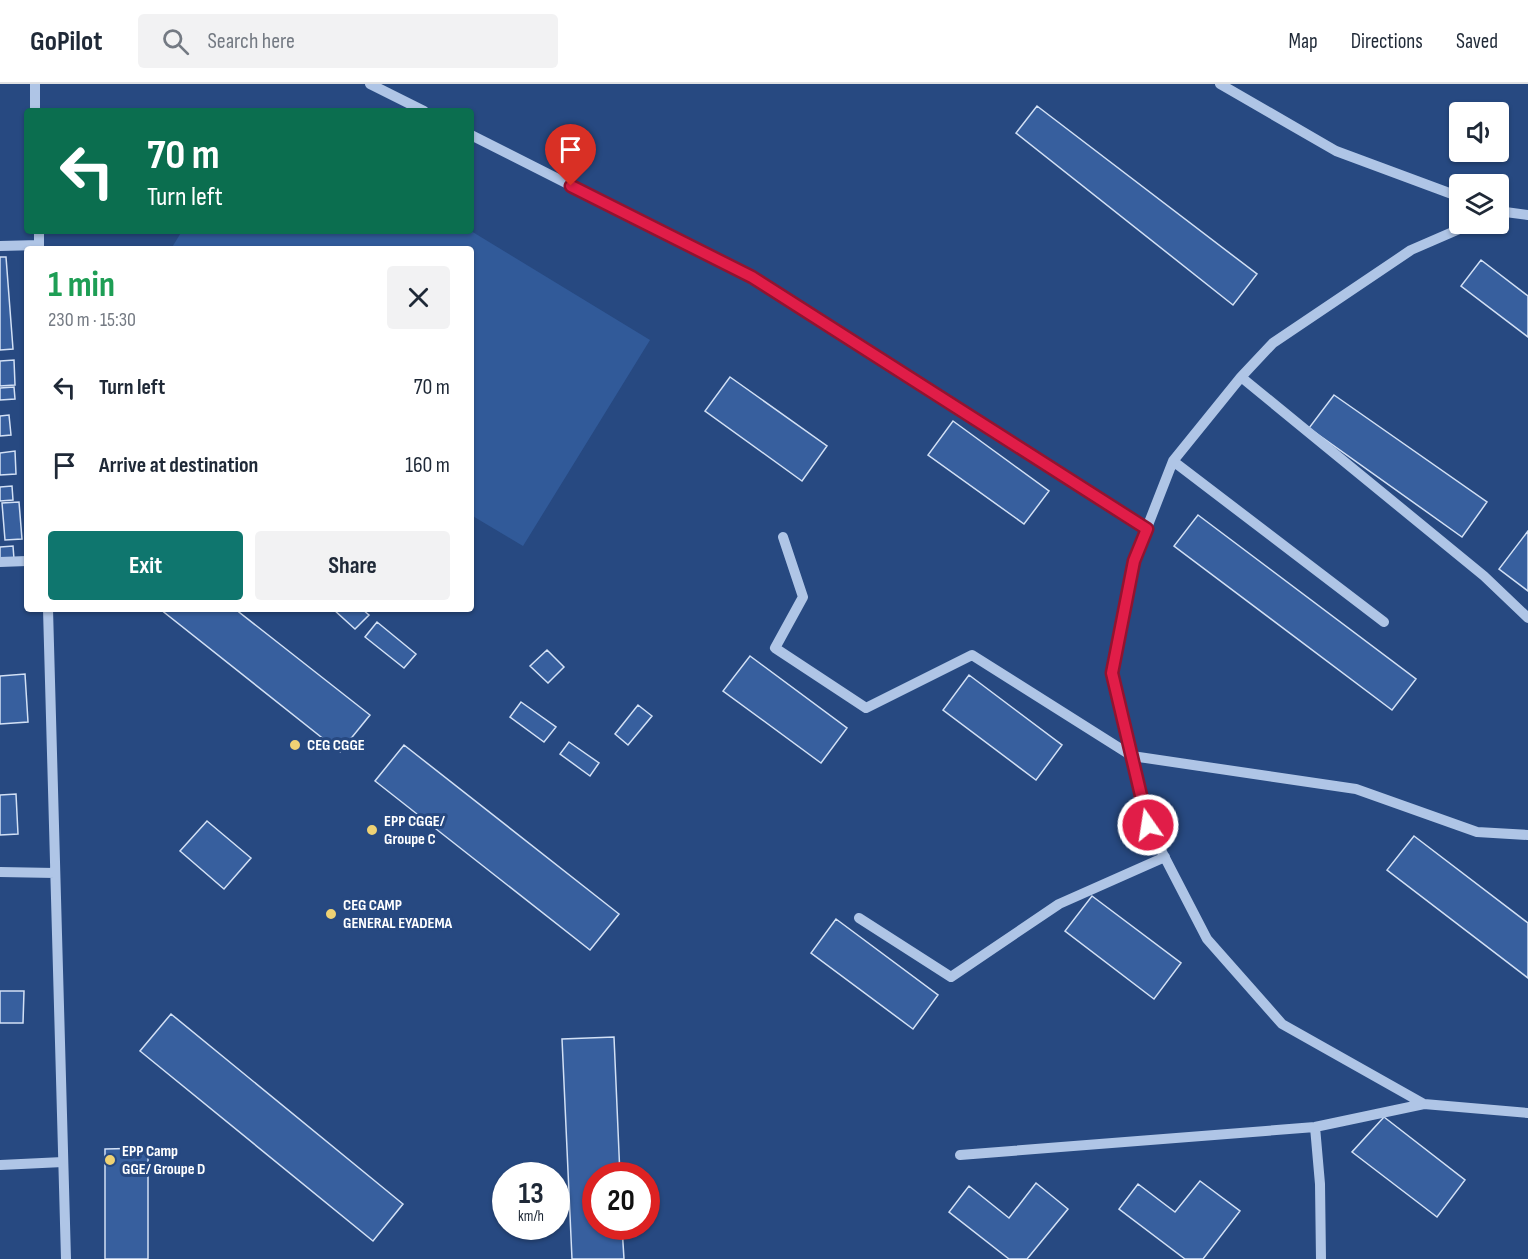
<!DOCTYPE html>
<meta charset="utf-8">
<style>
:root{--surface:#fff;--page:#f2f2f3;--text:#1f2937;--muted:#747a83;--line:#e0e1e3;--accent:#0f766e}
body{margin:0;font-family:"Sofia Sans Condensed",sans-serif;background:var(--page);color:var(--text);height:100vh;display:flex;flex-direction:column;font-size:22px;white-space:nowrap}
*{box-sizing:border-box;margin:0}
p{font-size:20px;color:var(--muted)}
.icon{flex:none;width:33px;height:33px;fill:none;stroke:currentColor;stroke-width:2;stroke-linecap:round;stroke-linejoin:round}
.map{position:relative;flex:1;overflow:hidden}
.drawer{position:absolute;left:24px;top:162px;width:450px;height:366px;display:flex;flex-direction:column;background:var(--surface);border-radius:6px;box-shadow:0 2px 4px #0004}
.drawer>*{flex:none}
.top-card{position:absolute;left:24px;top:24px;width:450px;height:126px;border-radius:6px;box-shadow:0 2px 4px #0004;background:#0b6e4f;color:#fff;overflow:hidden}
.tools{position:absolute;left:1449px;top:18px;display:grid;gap:12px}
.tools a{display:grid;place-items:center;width:60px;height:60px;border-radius:6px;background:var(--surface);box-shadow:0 2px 4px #0004;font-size:30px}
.speed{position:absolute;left:492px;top:1078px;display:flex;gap:12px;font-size:30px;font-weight:700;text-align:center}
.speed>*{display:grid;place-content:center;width:78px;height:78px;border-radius:50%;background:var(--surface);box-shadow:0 2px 4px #0004;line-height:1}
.speed small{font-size:15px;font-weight:400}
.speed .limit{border:9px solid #d22;background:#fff;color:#111}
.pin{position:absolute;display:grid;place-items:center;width:51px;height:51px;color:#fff;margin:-62px -26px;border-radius:50% 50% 50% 0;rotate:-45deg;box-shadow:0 0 6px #0007}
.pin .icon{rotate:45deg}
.me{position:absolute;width:66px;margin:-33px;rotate:347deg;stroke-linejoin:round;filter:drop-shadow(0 0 4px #0008)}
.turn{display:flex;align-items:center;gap:21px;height:126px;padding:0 24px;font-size:27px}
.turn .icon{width:78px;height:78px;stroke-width:2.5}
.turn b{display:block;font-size:42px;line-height:51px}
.round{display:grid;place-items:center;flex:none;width:63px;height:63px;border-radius:6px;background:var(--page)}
.overview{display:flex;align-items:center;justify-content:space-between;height:102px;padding:0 24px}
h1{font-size:36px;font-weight:700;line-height:45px;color:#1e9e55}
.primary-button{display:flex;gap:12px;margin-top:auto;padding:12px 24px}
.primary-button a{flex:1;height:69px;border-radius:6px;background:var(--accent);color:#fff;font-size:24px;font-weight:700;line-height:69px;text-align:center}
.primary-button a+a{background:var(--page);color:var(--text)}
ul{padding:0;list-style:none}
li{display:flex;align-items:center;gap:18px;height:78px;padding:0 24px}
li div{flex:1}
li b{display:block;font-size:22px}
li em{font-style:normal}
header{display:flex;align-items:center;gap:36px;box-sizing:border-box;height:84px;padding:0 30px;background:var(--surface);border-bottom:2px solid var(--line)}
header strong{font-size:28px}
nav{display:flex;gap:33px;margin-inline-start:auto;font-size:21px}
.search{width:420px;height:54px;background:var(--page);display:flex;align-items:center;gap:15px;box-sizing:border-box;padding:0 21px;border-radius:6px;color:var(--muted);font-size:22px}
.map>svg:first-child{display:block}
.park{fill:#315a99}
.building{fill:#375f9e;stroke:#d2e0f5;stroke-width:1.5}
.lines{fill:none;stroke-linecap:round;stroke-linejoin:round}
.minor{stroke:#afc5e6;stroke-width:10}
.route-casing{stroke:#92132f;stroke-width:15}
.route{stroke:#e11d48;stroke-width:10}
.poi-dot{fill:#efd274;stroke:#274981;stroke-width:2}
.labels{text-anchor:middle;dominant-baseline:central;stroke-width:6;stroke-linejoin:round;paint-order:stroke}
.poi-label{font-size:16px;font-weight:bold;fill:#fff;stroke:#274981;text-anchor:start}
</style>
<header>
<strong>GoPilot</strong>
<div class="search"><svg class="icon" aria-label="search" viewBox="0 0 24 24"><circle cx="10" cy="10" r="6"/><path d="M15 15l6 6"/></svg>Search here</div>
<nav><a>Map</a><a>Directions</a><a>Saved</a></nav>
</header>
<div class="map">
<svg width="1528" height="1175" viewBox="0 0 1528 1175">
<rect width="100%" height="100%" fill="#274981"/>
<path class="park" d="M182 147H471L650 256 523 462 471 431V165H171Z"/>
<path class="building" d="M1037 22 1257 190 1233 221 1016 49Z
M0 173H6L13 265 0 266Z
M1481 176 1528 212V253L1461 202Z
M14 276 15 301 0 302V277Z
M730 293 827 362 802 397 705 327Z
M14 303 15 315 0 316V304Z
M1334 311 1487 418 1462 453 1309 344Z
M9 331 11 351 0 352V332Z
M953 337 1049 407 1024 440 928 371Z
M15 367 16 390 0 391V369Z
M12 402 13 416 0 417V403Z
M19 418 22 455 5 456 2 419Z
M1198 431 1416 595 1392 626 1174 462Z
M1528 447V507L1499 485Z
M13 462 14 475 0 476V463Z
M160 525H235L370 631 340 668Z
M333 525H362L369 531 355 545Z
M377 538 416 570 404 584 365 553Z
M547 566 564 583 548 599 530 582Z
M750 572 847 644 821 679 723 607Z
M25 590 28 638 0 640V592Z
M969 591 1062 661 1036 696 943 626Z
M521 618 556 643 544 658 510 633Z
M638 621 652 632 628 661 615 650Z
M569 658 599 679 590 692 560 670Z
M404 661 619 830 590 866 375 697Z
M16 710 18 750 0 751V711Z
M207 737 251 774 224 805 180 767Z
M1414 752 1528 839V894L1387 786Z
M1092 812 1181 879 1154 915 1065 847Z
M836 835 938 911 913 945 811 869Z
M0 907H24L23 939H0Z
M171 930 403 1120 373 1157 140 967Z
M614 953 620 1092H596V1143H622L624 1175H572L562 955Z
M1384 1033 1465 1096 1437 1133 1352 1068Z
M148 1064V1175H105V1065Z
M1200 1097 1240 1127 1203 1175H1185L1119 1125 1138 1100 1175 1128Z
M1036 1099 1068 1125 1027 1175H1009L949 1128 969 1102 1009 1134Z"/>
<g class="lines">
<path class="minor" d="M35 0V27
M370 0 424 27
M1220 0 1336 67 1460 113
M471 51 752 193 1147 445
M1498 127 1528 131
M1471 140 1411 166 1273 259 1241 293 1173 377 1134 477 1112 589 1148 741 1207 855 1282 940 1424 1020 1528 1029
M39 147V165
M0 162 39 161
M1241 293 1484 492 1528 534
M1173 377 1384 538
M783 453 803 513 775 564 866 624 972 571 1132 672 1356 705 1477 748 1528 751
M0 478 27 477
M48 525 66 1175
M0 788 55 789
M859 834 951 893 1059 820 1165 773
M1315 1043 1320 1100 1321 1175
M960 1071 1315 1043 1424 1020
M0 1081 63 1078"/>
</g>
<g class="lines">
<g class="route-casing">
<path id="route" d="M571 102 752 193 1147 445 1134 477 1112 589 1148 741"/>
</g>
<use href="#route" class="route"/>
</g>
<g class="poi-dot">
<circle cx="295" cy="661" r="6"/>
<circle cx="372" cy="746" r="6"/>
<circle cx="331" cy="830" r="6"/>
<circle cx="110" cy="1076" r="6"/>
</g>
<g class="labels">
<g class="poi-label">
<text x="307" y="661">CEG CGGE</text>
<text x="384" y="737">EPP CGGE/<tspan x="384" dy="18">Groupe C</tspan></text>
<text x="343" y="821">CEG CAMP<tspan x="343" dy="18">GENERAL EYADEMA</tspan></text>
<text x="122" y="1067">EPP Camp<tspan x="122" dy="18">GGE/ Groupe D</tspan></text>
</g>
</g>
</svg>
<div class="tools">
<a><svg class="icon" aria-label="sound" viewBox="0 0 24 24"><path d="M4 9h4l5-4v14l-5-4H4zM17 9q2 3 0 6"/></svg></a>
<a><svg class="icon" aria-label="layers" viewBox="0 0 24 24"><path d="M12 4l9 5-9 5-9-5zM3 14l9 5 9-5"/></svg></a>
</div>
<div class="speed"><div>13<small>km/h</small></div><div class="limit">20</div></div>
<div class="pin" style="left:571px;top:102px;background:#d93025"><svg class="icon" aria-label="arrive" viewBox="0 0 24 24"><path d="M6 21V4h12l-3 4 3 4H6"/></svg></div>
<svg class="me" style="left:1148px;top:741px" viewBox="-20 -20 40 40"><circle r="17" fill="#e11d48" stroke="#fff" stroke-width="3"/><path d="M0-11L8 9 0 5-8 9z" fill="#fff"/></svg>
<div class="top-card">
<div class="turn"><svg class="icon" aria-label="left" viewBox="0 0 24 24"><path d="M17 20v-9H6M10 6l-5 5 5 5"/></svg><div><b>70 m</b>Turn left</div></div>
</div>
<section class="drawer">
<div class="overview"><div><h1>1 min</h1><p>230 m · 15:30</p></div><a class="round"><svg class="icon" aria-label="close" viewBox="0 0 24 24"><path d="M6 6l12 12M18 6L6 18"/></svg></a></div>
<ul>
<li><svg class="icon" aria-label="left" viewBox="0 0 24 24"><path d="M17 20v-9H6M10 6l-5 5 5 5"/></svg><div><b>Turn left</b></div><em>70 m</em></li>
<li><svg class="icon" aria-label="arrive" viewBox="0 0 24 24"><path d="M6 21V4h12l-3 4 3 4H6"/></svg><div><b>Arrive at destination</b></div><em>160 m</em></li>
</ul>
<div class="primary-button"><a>Exit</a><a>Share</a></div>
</section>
</div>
